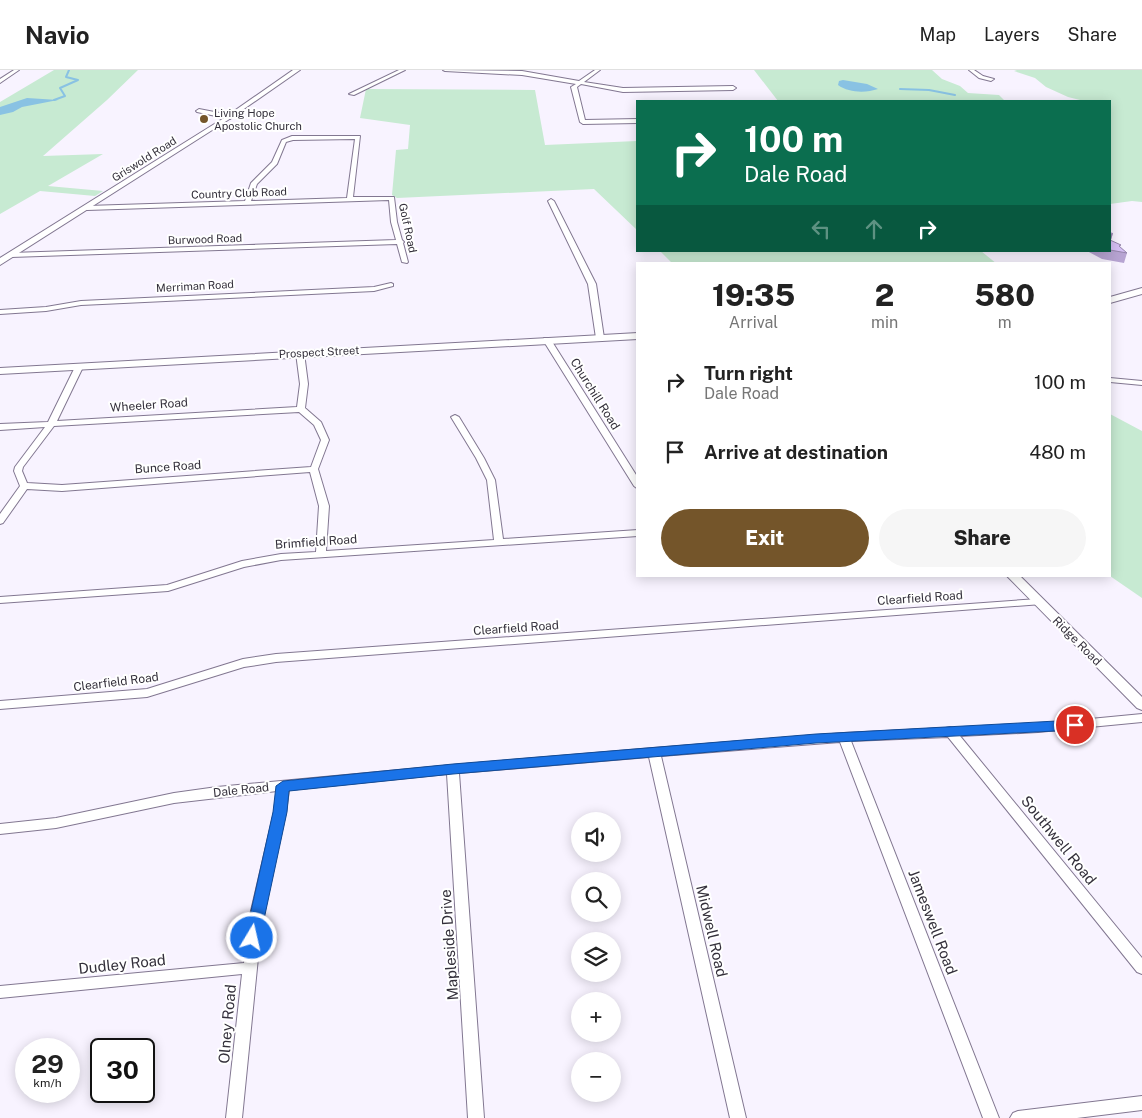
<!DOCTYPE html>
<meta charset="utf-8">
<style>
:root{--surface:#fff;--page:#f6f6f6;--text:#222;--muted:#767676;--line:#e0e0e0;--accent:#74552a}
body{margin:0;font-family:"Public Sans",sans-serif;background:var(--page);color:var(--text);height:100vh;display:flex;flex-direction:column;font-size:19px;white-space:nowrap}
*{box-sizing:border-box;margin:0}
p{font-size:16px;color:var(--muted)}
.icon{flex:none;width:28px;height:28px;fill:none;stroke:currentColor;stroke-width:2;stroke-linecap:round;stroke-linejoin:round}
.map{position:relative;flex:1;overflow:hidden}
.drawer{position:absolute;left:636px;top:192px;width:475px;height:315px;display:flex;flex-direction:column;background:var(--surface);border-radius:0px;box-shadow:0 2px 12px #0003}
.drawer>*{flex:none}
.guide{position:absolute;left:636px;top:30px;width:475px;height:152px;border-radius:0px;box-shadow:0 2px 12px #0003;background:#0b6e4f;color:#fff;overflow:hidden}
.buttons{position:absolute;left:571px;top:742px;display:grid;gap:10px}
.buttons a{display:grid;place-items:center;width:50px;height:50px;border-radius:50%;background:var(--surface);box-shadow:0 2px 12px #0003;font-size:25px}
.speed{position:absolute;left:15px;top:968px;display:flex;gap:10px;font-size:25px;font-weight:700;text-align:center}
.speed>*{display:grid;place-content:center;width:65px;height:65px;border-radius:50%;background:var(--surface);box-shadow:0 2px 12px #0003;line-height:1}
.speed small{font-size:12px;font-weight:400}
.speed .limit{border:2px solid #111;border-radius:8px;background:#fff;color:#111}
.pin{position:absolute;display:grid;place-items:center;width:42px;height:42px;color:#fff;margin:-21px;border:2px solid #fff;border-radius:50%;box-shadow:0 1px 5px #0007}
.me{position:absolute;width:55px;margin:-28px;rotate:9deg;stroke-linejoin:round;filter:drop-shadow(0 0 4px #0008)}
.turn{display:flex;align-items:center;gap:18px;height:105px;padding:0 25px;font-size:22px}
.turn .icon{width:65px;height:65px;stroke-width:2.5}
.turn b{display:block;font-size:35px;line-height:42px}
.lanes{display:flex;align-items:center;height:48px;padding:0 25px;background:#0003;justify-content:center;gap:25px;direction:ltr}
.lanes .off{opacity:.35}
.eta{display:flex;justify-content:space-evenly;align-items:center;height:85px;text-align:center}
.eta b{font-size:30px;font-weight:800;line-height:35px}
.action{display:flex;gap:10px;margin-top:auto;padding:10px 25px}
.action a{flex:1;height:58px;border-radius:30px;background:var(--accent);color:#fff;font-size:20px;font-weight:800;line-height:58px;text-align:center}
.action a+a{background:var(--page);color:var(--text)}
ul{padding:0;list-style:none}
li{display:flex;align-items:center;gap:15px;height:70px;padding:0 25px}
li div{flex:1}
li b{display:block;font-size:19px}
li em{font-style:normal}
header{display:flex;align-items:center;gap:30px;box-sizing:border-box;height:70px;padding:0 25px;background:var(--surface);border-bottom:1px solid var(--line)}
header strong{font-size:24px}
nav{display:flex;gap:28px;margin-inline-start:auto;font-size:18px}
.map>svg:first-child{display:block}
.green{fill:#c7ead2}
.water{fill:#89c2e3}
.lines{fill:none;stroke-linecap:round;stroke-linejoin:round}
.stream{stroke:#89c2e3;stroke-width:2}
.minor-casing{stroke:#827791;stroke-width:2}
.tertiary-casing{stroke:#827791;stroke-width:2}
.secondary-casing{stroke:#827791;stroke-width:2}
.minor{fill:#fff;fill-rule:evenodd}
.tertiary{fill:#fff;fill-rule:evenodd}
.secondary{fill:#fff;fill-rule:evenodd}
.wall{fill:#b7a4d2}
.shaded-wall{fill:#9586ab}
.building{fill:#d5bff4;stroke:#9586ab}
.route{fill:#1a73e8;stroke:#114b97}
.poi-dot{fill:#74552a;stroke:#fff;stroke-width:2}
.labels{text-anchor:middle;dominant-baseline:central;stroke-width:4;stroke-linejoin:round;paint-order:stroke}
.far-poi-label{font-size:11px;fill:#34303b;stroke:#fff;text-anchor:start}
.far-street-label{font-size:11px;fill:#34303b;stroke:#fff}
.street-label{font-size:12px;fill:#34303b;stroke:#fff}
.near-street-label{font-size:15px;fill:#34303b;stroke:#fff}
</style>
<header>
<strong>Navio</strong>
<nav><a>Map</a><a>Layers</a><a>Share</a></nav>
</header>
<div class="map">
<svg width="1142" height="1048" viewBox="0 0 1142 1048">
<rect width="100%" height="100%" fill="#f8f3ff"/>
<path class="green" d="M54 0H138L107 30 43 86 103 84 48 116 103 121 95 126 40 121 0 144V32Z
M754 0H932L942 9 960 16 968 23 999 25 1004 30 1018 31H778Z
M1017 0H1142V132L1132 131 1110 134V31H1084L1068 27 1046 17 1035 8 1014 1Z
M366 19 535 20 545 75 637 71V160L594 119 397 128 392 125 396 80 408 79 410 55 360 48Z
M660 181H981L997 194H673Z
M1110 344 1142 361V528L1110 506Z"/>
<path class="water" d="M843 10 867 14 878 19C866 23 849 23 838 15L839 11Z
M27 28 58 30 22 37 13 42 0 45V37Z"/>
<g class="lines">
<path class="stream" d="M900 19 929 20 955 25
M54 30 65 26 60 18 78 10 66 7 69 0"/>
<g class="minor-casing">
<path id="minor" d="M14 0H19L0 13V9Z
M399 0H405L354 25 349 24Z
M443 0 522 1 579 11 595 0H600L584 12 623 18 733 16 736 18 733 20 623 22 581 14 577 17 585 50 638 49V53L583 54 580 52 571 17 576 14 522 5 445 1Z
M969 0H974L983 6 994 9 991 11 979 8Z
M199 39 230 45 233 47 230 49 197 42 196 41Z
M292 66H360L353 127H394L397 152 402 170 404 172 403 173 408 192 407 193 402 192 397 174 11 187 8 185 11 183 396 170 391 152 389 130 87 140 84 138 87 136 245 131 251 113 272 92 282 70ZM355 69 347 128 251 131 257 114 277 94 286 72 293 70Z
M551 129 554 131 596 214 604 268 603 270H597L596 268 588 214 548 131Z
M391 213 393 214V216L374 221 81 235 46 241 0 244V240L46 237 81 231 374 217Z
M544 268H547L551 270 638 408V419L634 416 543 270Z
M297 281H303L304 283 308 314 305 338 321 352 329 370 318 399 329 436 326 481 494 470 487 410 476 388 451 347 455 345 459 347 484 388 495 410 503 469 638 460V466L281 490 244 497 168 521 0 533V527L167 515 242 491 281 484 316 482 319 436 310 402 62 421 27 419 3 453 0 454V444L20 416 14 401 15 397 45 357 0 360V354L48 352 76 295H79L83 297 57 351 297 337 300 314 296 283ZM299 342 314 355 321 370 311 397 62 415 27 413 22 401 23 397 54 356Z
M1110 308 1142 311V315L1110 312Z
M1038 529 1042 530 1043 532 1042 534 276 592 244 597 147 627 0 639V631L147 619 243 589 276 584Z
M1142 644V652L1038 662 960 666 1142 888V904L1137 902 948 667 851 671 999 1048H983L840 672 661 686 746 1048H730L649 687 459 703 484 1048H468L447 704 289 720 286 742 261 858 242 1048H226L242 904 0 928V916L244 893 247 858 274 742 277 721 174 733 56 758 0 764V754L56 748 174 723 217 717 453 695 654 678 844 663 946 658 950 657 954 658 1038 654Z
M1142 1026V1040L1077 1048H1010L1013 1043 1018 1041Z"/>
</g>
<g class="tertiary-casing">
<path id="tertiary" d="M293 0H300L228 50 0 195V188L224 48Z
M1007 506H1020L1142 627V640L1137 638Z"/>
</g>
<g class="secondary-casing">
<path id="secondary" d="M1142 218V224L1110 233V227Z
M638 263V269L0 304V298Z"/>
</g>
<use href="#minor" class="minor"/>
<use href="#tertiary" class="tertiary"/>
<use href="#secondary" class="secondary"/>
</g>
<path class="wall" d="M1110 162 1113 163 1111 170 1127 183 1124 193 1102 189 1087 181H1110Z"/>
<path class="shaded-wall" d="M1113 163 1110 173V164Z"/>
<path class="building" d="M1110 170 1121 175 1119 176 1127 183 1110 180Z"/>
<path class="route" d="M1075 650 1082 655 1075 660 816 673 453 704 289 721 287 742 260 868 258 872 252 874 247 872 245 868 273 742 276 716 283 711 453 694 816 664Z"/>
<circle class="poi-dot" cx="204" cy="49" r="5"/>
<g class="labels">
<g class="far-poi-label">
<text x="214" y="43">Living Hope<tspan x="214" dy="13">Apostolic Church</tspan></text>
</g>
<g class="far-street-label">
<text transform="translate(144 89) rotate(-32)">Griswold Road</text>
<text transform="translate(239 123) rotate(-2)">Country Club Road</text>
<text transform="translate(408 158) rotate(78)">Golf Road</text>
<text transform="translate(205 169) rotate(-2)">Burwood Road</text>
<text transform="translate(195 216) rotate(-3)">Merriman Road</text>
<text transform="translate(319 282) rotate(-3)">Prospect Street</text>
</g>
<g class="street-label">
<text transform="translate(595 324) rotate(58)">Churchill Road</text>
<text transform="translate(149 335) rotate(-4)">Wheeler Road</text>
<text transform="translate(168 397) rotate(-4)">Bunce Road</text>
<text transform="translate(316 472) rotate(-4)">Brimfield Road</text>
<text transform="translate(920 528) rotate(-4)">Clearfield Road</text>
<text transform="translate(516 558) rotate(-4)">Clearfield Road</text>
<text transform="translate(1077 571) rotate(45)">Ridge Road</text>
<text transform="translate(116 612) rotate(-7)">Clearfield Road</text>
<text transform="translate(241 720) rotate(-6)">Dale Road</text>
</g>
<g class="near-street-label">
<text transform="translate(1059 770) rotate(51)">Southwell Road</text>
<text transform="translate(933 852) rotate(69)">Jameswell Road</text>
<text transform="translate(712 861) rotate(77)">Midwell Road</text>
<text transform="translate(449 875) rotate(-94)">Mapleside Drive</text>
<text transform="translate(122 894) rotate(-6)">Dudley Road</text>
<text transform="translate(227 954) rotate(-85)">Olney Road</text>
</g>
</g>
</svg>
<div class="buttons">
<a><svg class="icon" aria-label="sound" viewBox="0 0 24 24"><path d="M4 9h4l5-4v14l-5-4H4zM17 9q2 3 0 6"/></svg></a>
<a><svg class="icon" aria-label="search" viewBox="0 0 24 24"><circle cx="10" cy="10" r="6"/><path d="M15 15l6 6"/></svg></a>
<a><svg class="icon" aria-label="layers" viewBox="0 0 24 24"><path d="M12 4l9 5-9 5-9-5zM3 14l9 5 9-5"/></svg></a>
<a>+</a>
<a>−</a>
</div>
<div class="speed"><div>29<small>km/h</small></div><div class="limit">30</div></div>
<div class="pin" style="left:1075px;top:655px;background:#d93025"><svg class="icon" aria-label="arrive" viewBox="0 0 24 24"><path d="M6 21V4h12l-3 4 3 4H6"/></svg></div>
<svg class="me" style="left:252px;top:868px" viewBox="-20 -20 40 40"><circle r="17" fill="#1a73e8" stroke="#fff" stroke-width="3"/><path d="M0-11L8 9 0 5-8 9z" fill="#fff"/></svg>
<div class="guide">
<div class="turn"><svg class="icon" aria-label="right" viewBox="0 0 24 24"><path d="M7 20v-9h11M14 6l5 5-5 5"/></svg><div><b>100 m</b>Dale Road</div></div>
<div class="lanes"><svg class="icon off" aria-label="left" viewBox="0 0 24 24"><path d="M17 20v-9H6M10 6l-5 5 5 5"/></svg><svg class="icon off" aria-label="ahead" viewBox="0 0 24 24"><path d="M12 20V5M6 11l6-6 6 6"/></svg><svg class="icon" aria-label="right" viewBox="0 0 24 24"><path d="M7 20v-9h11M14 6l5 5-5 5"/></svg></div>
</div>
<section class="drawer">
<div class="eta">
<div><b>19:35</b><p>Arrival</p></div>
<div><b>2</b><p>min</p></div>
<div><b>580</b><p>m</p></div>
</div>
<ul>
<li><svg class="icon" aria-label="right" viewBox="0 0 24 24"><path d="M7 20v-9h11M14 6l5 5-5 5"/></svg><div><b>Turn right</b><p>Dale Road</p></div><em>100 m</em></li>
<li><svg class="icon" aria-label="arrive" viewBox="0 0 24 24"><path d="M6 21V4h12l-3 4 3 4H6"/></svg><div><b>Arrive at destination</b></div><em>480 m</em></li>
</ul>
<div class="action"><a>Exit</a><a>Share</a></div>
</section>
</div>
